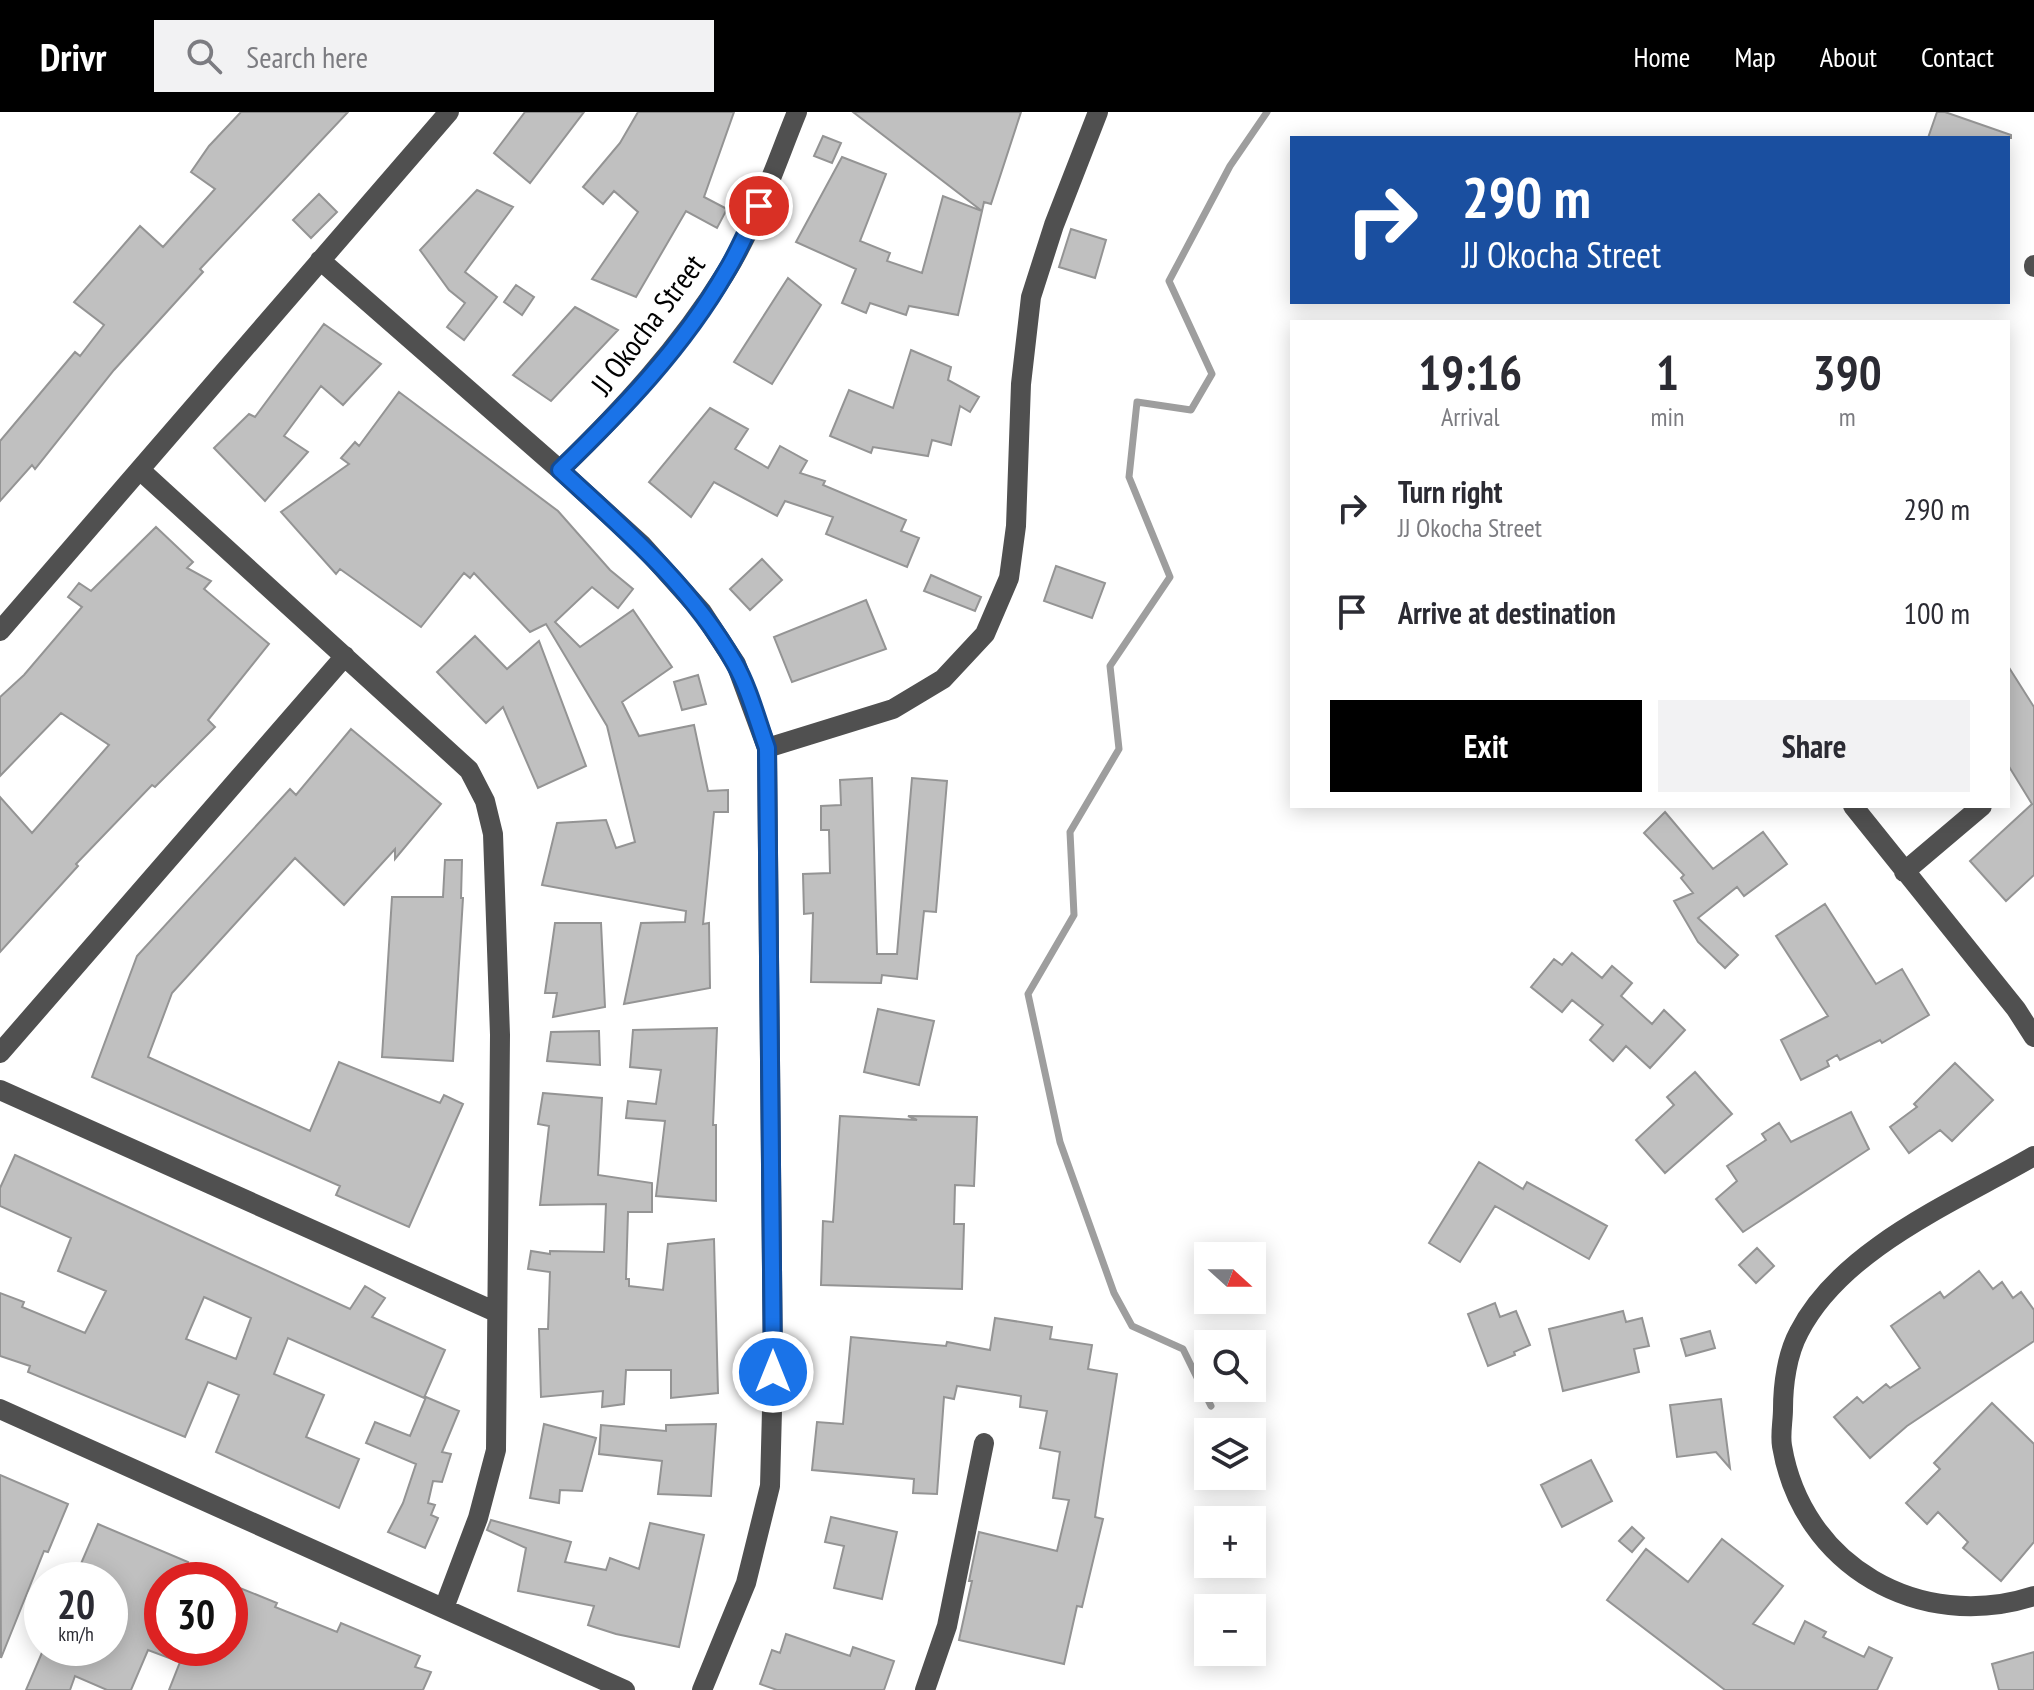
<!DOCTYPE html>
<meta charset="utf-8">
<style>
:root{--surface:#fff;--page:#f2f2f3;--text:#2b2b33;--muted:#7c7c81;--accent:#000}
body{margin:0;font-family:"PT Sans Narrow",sans-serif;background:var(--page);color:var(--text);height:100vh;display:flex;flex-direction:column;font-size:30px;white-space:nowrap}
*{box-sizing:border-box;margin:0}
p{font-size:26px;color:var(--muted)}
.icon{flex:none;width:44px;height:44px;fill:none;stroke:currentColor;stroke-width:2;stroke-linecap:round;stroke-linejoin:round}
.map{position:relative;flex:1;overflow:hidden}
.side{position:absolute;left:1290px;top:208px;width:720px;height:488px;display:flex;flex-direction:column;background:var(--surface);border-radius:0px;box-shadow:0 4px 20px #0003}
.side>*{flex:none}
.hud{position:absolute;left:1290px;top:24px;width:720px;height:168px;border-radius:0px;box-shadow:0 4px 20px #0003;background:#1a4fa0;color:#fff;overflow:hidden}
.needle{width:52px;rotate:111deg}
.tools{position:absolute;left:1194px;top:1130px;display:grid;gap:16px}
.tools a{display:grid;place-items:center;width:72px;height:72px;border-radius:0px;background:var(--surface);box-shadow:0 4px 20px #0003;font-size:40px}
.speed{position:absolute;left:24px;top:1450px;display:flex;gap:16px;font-size:40px;font-weight:700;text-align:center}
.speed>*{display:grid;place-content:center;width:104px;height:104px;border-radius:50%;background:var(--surface);box-shadow:0 4px 20px #0003;line-height:1}
.speed small{font-size:20px;font-weight:400}
.speed .limit{border:12px solid #d22;background:#fff;color:#111}
.pin{position:absolute;display:grid;place-items:center;width:68px;height:68px;color:#fff;margin:-34px;border:4px solid #fff;border-radius:50%;box-shadow:0 2px 8px #0007}
.me{position:absolute;width:88px;margin:-44px;rotate:0deg;stroke-linejoin:round;filter:drop-shadow(0 0 6px #0008)}
.turn{display:flex;align-items:center;gap:28px;height:168px;padding:0 40px;font-size:36px}
.turn .icon{width:104px;height:104px;stroke-width:2.5}
.turn b{display:block;font-size:56px;line-height:68px}
.eta{display:flex;justify-content:space-evenly;align-items:center;height:136px;text-align:center}
.eta b{font-size:48px;font-weight:800;line-height:56px}
.primary-button{display:flex;gap:16px;margin-top:auto;padding:16px 40px}
.primary-button a{flex:1;height:92px;border-radius:0px;background:var(--accent);color:#fff;font-size:32px;font-weight:800;line-height:92px;text-align:center}
.primary-button a+a{background:var(--page);color:var(--text)}
ul{padding:0;list-style:none}
li{display:flex;align-items:center;gap:24px;height:104px;padding:0 40px}
li div{flex:1}
li b{display:block;font-size:30px}
li em{font-style:normal}
header{display:flex;align-items:center;gap:48px;box-sizing:border-box;height:112px;padding:0 40px;background:var(--accent);color:#fff}
header strong{font-size:38px}
nav{display:flex;gap:44px;margin-inline-start:auto;font-size:28px}
.search{width:560px;height:72px;background:var(--page);display:flex;align-items:center;gap:20px;box-sizing:border-box;padding:0 28px;border-radius:0px;color:var(--muted);font-size:30px}
.map>svg:first-child{display:block}
.lines{fill:none;stroke-linecap:round;stroke-linejoin:round}
.stream{stroke:#9e9e9e;stroke-width:7}
.building{fill:#c0c0c0;stroke:#949494;stroke-width:2;fill-rule:evenodd}
.minor{stroke:#505050;stroke-width:20}
.route-casing{stroke:#114b97;stroke-width:20}
.route{stroke:#1a73e8;stroke-width:14}
.labels{text-anchor:middle;dominant-baseline:central;stroke-width:6;stroke-linejoin:round;paint-order:stroke}
.street-label{font-size:30px;fill:#000;stroke:#fff}
</style>
<header>
<strong>Drivr</strong>
<div class="search"><svg class="icon" aria-label="search" viewBox="0 0 24 24"><circle cx="10" cy="10" r="6"/><path d="M15 15l6 6"/></svg>Search here</div>
<nav><a>Home</a><a>Map</a><a>About</a><a>Contact</a></nav>
</header>
<div class="map">
<svg width="2034" height="1578" viewBox="0 0 2034 1578">
<rect width="100%" height="100%" fill="#fff"/>
<g class="lines">
<path class="stream" d="M1211 1294 1183 1237 1132 1214 1114 1181 1060 1030 1028 882 1074 803 1070 720 1119 637 1110 554 1170 465 1129 365 1137 290 1191 298 1212 262 1169 169 1230 54 1267 0"/>
</g>
<path class="building" d="M241 0H348L200 157 203 160 114 258 35 357 32 353 0 389V329L75 240 80 244 104 213 74 190 140 114 163 135 215 77 191 60 209 34Z
M525 0H584L530 71 494 41Z
M638 0H734L704 85 727 97 717 116 686 99 636 185 592 167 638 100 614 79 603 92 583 75 620 31Z
M853 0H1021L991 92 984 90 982 99Z
M1937 0H1945L2011 23V26H1928Z
M823 24 841 31 832 51 814 44Z
M842 45 886 62 860 129 890 141 887 149 922 161 943 84 982 99 958 203 909 194 906 203 870 191 866 201 842 191 856 157 796 130Z
M477 78 513 95 465 160 497 185 464 228 447 215 465 191 449 178 420 138Z
M319 82 337 100 311 126 293 108Z
M1071 117 1106 128 1095 166 1059 155Z
M788 166 821 193 772 272 734 250Z
M516 173 534 185 522 203 504 190Z
M575 195 618 218 551 289 513 263Z
M324 212 381 252 343 293 321 274 284 324 308 340 265 389 214 336 249 302 255 305Z
M911 238 951 255 948 268 979 285 970 300 960 294 951 333 932 328 928 344 873 335 871 341 830 324 849 278 893 296Z
M399 280 558 399 610 458 633 477 618 496 592 475 555 510 580 535 633 498 672 555 622 590 639 624 694 613 708 679 728 678V700H714L703 812 709 811 710 876 624 892 641 811 685 810 686 799 542 773 557 711 606 708 616 736 635 730 607 614 546 512 530 520 474 461 470 466 464 461 421 515 340 457 336 462 281 400 349 352 341 346 355 330 359 334Z
M710 296 748 317 735 337 768 356 780 334 807 349 800 361 825 369 823 373 906 408 901 419 919 426 907 455 826 422 833 405 785 389 777 404 714 370 691 405 649 370Z
M156 415 193 450 187 456 211 469 204 477 269 532 208 608 215 615 155 675 152 673 76 752 78 754 0 840V685L32 721 109 633 61 601 0 664V585L24 563 82 495 68 485 79 471 91 479Z
M762 447 782 468 750 498 730 477Z
M1056 454 1105 471 1092 506 1044 489Z
M931 463 981 485 975 499 924 479Z
M866 488 886 537 792 570 774 525Z
M475 524 507 557 539 529 586 654 538 676 503 595 486 611 437 560Z
M2008 554 2034 595V763L2006 789 1970 749 2032 692 2008 653Z
M698 563 706 592 682 598 674 570Z
M351 617 441 692 395 747V737L344 793 295 746 172 881 148 945 310 1019 339 950 440 991 444 983 463 992 409 1115 336 1083 340 1074 92 965 137 844 290 677 296 683Z
M872 666 877 842H897L912 666 947 669 936 800 924 799 917 867 882 863 881 871 811 870 813 801 804 802 803 762 830 761 829 718H821V694L841 693 840 668Z
M1665 700 1713 757 1763 720 1787 752 1744 784 1737 775 1698 806 1738 843 1725 856 1698 830 1674 789 1693 781 1681 766 1684 763 1644 721Z
M445 748H462L461 786H463L453 949 382 945 392 785H443Z
M1825 792 1876 872 1902 857 1929 903 1882 931 1880 928 1840 948 1837 943 1827 949 1829 954 1801 968 1781 928 1828 904 1776 824Z
M555 811H601L605 895 553 905 557 881H545Z
M1572 841 1602 866 1612 854 1632 871 1621 884 1652 912 1664 898 1685 918 1650 956 1626 934 1613 949 1590 928 1603 913 1572 888 1562 900 1531 875 1554 847 1562 853Z
M878 897 934 909 919 973 864 960Z
M717 916 713 1013H716V1089L656 1084 665 1009 626 1006 628 989 656 992 661 958 630 955 633 918Z
M599 919 600 953 547 949 551 920Z
M1955 951 1993 988 1952 1029 1940 1018 1909 1041 1890 1015 1917 995 1914 992Z
M1695 960 1732 1002 1665 1061 1636 1028 1674 993 1667 985Z
M543 981 602 986 598 1063 652 1071V1100H628L626 1167H629V1174L663 1178 668 1132 714 1127 718 1281 671 1286V1258H626L624 1292 602 1295 603 1279 541 1285 539 1217H548L550 1160 528 1157 531 1139 550 1142V1139L604 1140 606 1092 540 1093 549 1014 538 1012Z
M1851 1000 1869 1037 1743 1120 1716 1087 1737 1069 1727 1054 1766 1028 1762 1022 1779 1011 1791 1030Z
M840 1004 917 1008 908 1004 977 1005 974 1074 955 1073 954 1112H964L962 1177 821 1173 823 1109 833 1110Z
M15 1043 350 1197 365 1174 385 1186 372 1205 445 1238 424 1286 288 1226 274 1262 324 1283 306 1325 359 1347 339 1396 216 1340 239 1283 208 1270 185 1325 28 1260 30 1254 0 1244V1181L24 1190 22 1195 85 1221 106 1179 58 1159 71 1126 0 1094V1076ZM204 1185 251 1206 236 1247 186 1227Z
M1479 1050 1523 1077 1527 1070 1607 1114 1589 1147 1495 1094 1460 1150 1429 1131Z
M1757 1136 1774 1154 1756 1171 1739 1153Z
M1979 1159 1993 1177 2002 1170 2013 1186 2021 1180 2034 1198V1229L1907 1314 1870 1346 1834 1305 1857 1285 1863 1291 1886 1272 1890 1276 1920 1256 1891 1214 1940 1180 1944 1186Z
M1495 1191 1500 1205 1516 1199 1530 1233 1514 1240 1515 1243 1488 1254 1468 1202Z
M1623 1199 1626 1210 1642 1206 1649 1234 1634 1237 1639 1260 1563 1279 1549 1217Z
M995 1206 1052 1215 1050 1227 1092 1233 1088 1257 1117 1262 1095 1405 1103 1407 1082 1495 1077 1494 1064 1552 959 1528 972 1469H969L979 1420 1057 1439 1069 1388 1053 1386 1060 1340 1040 1336 1047 1299 1020 1295 1021 1284 957 1274 954 1287 944 1285 937 1382 913 1381 914 1367 812 1358 817 1310 843 1312 851 1225 946 1234 947 1230 990 1238Z
M1710 1219 1715 1236 1686 1244 1681 1227Z
M426 1285 459 1299 442 1340 451 1342 442 1370 433 1369 428 1391 435 1393 431 1403 438 1406 425 1436 388 1420 403 1391 416 1352 366 1331 375 1310 410 1324Z
M1721 1287 1730 1356 1716 1340 1677 1345 1670 1293Z
M1992 1291 2034 1332V1430L2001 1469 1963 1436 1968 1430 1938 1400 1927 1412 1906 1391 1940 1357 1934 1351Z
M544 1312 596 1326 582 1379 560 1378 559 1391 530 1386Z
M716 1312 711 1384 658 1382 662 1349 599 1342 601 1313 666 1319V1313Z
M1591 1348 1612 1389 1562 1415 1541 1373Z
M0 1363 68 1392 48 1440 44 1439 1 1546Z
M831 1405 897 1420 882 1487 834 1476 844 1434 825 1430Z
M491 1408 571 1430 565 1450 606 1458 610 1446 639 1457 650 1411 704 1423 679 1535 616 1522 588 1513 594 1494 518 1479 526 1436 487 1418Z
M98 1412 188 1450 180 1468H162V1536H230V1472L277 1491 275 1495 337 1520 341 1511 420 1544 415 1555 431 1560 423 1578H169L180 1550 148 1538 131 1578H107L75 1564 70 1578H26L44 1536H110V1468H74Z
M1632 1415 1644 1426 1632 1440 1619 1429Z
M1722 1427 1783 1474 1753 1512 1794 1532 1805 1509 1826 1520 1823 1525 1864 1545 1869 1535 1892 1546 1877 1578H1725L1607 1488 1646 1437 1688 1470Z
M786 1522 850 1544 853 1535 894 1549 884 1578H777L760 1572 772 1538 780 1541Z
M2034 1540V1578H1999L1992 1552Z"/>
<g class="lines">
<path class="minor" d="M320 148 560 358 642 433 702 500 736 552 767 636 773 1260 770 1374 746 1471 702 1578
M2034 153V155
M140 358 469 658 485 689 493 722 500 923 496 1338 478 1406 444 1496
M560 358C622 298 680 235 725 162 756 112 775 54 797 0
M0 519 449 0
M767 636 893 597 943 567 985 522 1009 466 1016 414 1021 272 1031 185 1054 113 1098 0
M1853 694 2016 897 2034 925
M1904 760 1982 694
M0 941 345 544
M0 978 496 1200
M2034 1044C1955 1090 1842 1136 1799 1220 1787 1242 1783 1273 1783 1297 1783 1309 1780 1322 1782 1334 1802 1454 1920 1521 2034 1484
M0 1297 625 1578
M925 1578 947 1514 984 1331"/>
</g>
<g class="lines">
<g class="route-casing">
<path id="route" d="M759 94C748 116 739 139 726 160 683 235 622 298 560 358 623 416 691 474 734 550 749 576 757 608 767 636L773 1260"/>
</g>
<use href="#route" class="route"/>
</g>
<g class="labels">
<g class="street-label">
<text transform="translate(647 212) rotate(-53)">JJ Okocha Street</text>
</g>
</g>
</svg>
<div class="tools">
<a><svg class="needle" viewBox="-14 -14 28 28"><path d="M0-13l5 13h-10z" fill="#e53935"/><path d="M0 13l5-13h-10z" fill="#7c7c81"/></svg></a>
<a><svg class="icon" aria-label="search" viewBox="0 0 24 24"><circle cx="10" cy="10" r="6"/><path d="M15 15l6 6"/></svg></a>
<a><svg class="icon" aria-label="layers" viewBox="0 0 24 24"><path d="M12 4l9 5-9 5-9-5zM3 14l9 5 9-5"/></svg></a>
<a>+</a>
<a>−</a>
</div>
<div class="speed"><div>20<small>km/h</small></div><div class="limit">30</div></div>
<div class="pin" style="left:759px;top:94px;background:#d93025"><svg class="icon" aria-label="arrive" viewBox="0 0 24 24"><path d="M6 21V4h12l-3 4 3 4H6"/></svg></div>
<svg class="me" style="left:773px;top:1260px" viewBox="-20 -20 40 40"><circle r="17" fill="#1a73e8" stroke="#fff" stroke-width="3"/><path d="M0-11L8 9 0 5-8 9z" fill="#fff"/></svg>
<div class="hud">
<div class="turn"><svg class="icon" aria-label="right" viewBox="0 0 24 24"><path d="M7 20v-9h11M14 6l5 5-5 5"/></svg><div><b>290 m</b>JJ Okocha Street</div></div>
</div>
<section class="side">
<div class="eta">
<div><b>19:16</b><p>Arrival</p></div>
<div><b>1</b><p>min</p></div>
<div><b>390</b><p>m</p></div>
</div>
<ul>
<li><svg class="icon" aria-label="right" viewBox="0 0 24 24"><path d="M7 20v-9h11M14 6l5 5-5 5"/></svg><div><b>Turn right</b><p>JJ Okocha Street</p></div><em>290 m</em></li>
<li><svg class="icon" aria-label="arrive" viewBox="0 0 24 24"><path d="M6 21V4h12l-3 4 3 4H6"/></svg><div><b>Arrive at destination</b></div><em>100 m</em></li>
</ul>
<div class="primary-button"><a>Exit</a><a>Share</a></div>
</section>
</div>
